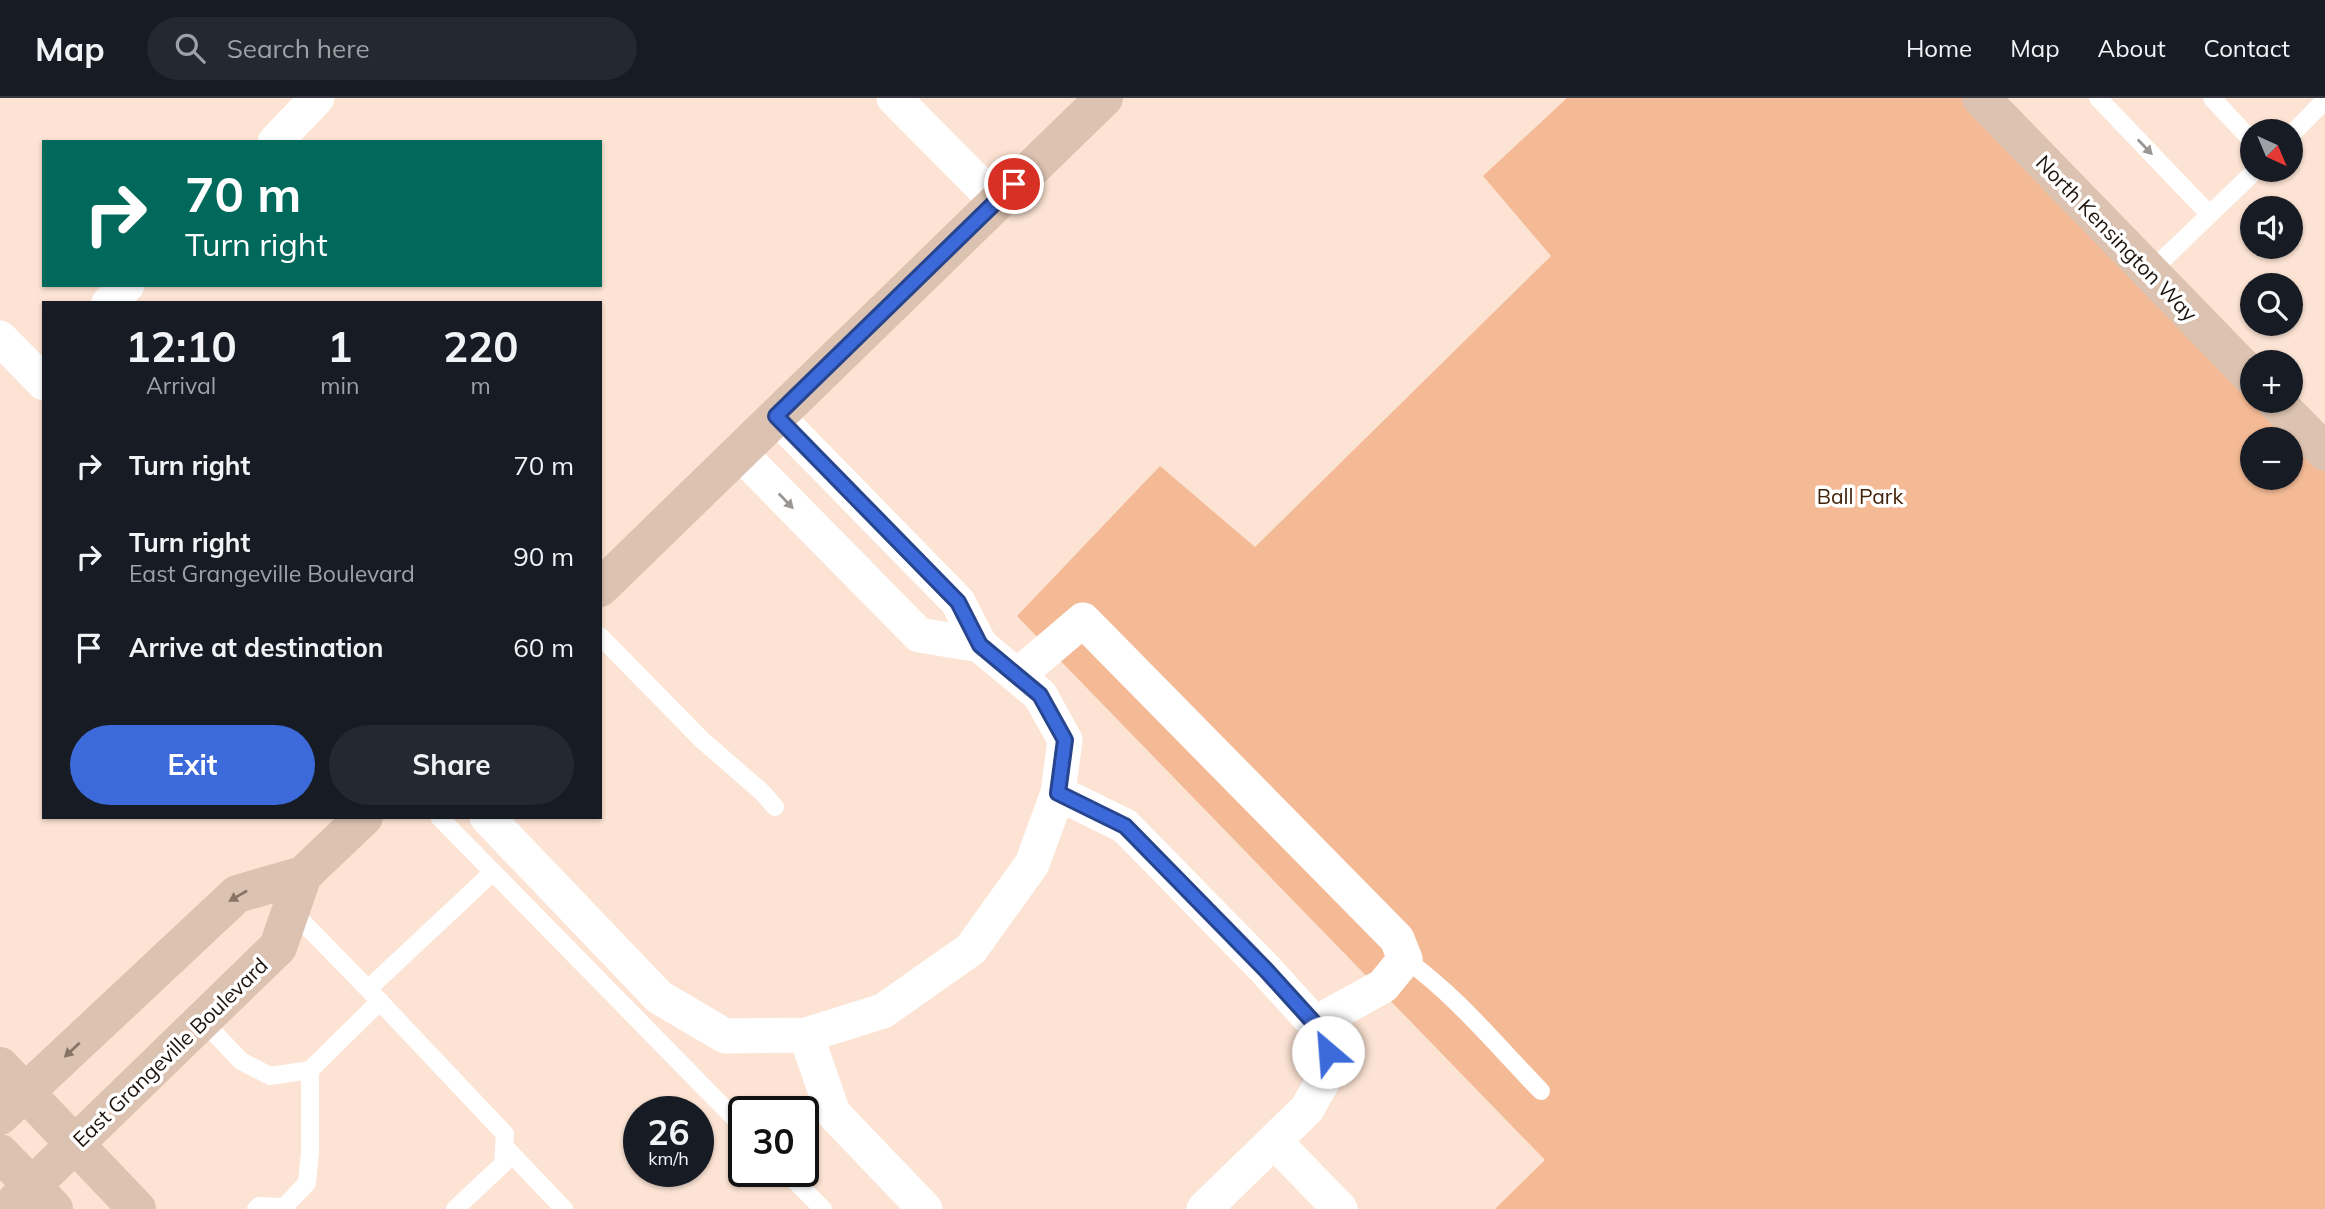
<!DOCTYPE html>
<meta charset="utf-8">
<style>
:root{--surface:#171b24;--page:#242831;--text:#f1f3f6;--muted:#9ea1a6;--line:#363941;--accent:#3c6ada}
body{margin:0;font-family:Mulish,sans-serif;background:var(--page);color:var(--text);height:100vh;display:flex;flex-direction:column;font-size:26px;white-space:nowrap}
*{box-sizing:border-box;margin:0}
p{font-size:23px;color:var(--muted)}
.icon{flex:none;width:38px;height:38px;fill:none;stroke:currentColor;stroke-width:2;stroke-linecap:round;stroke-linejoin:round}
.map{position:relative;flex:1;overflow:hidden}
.panel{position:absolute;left:42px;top:203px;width:560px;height:518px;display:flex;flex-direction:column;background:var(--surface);border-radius:0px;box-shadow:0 2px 5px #0004}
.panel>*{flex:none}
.guide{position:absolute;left:42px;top:42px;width:560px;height:147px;border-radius:0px;box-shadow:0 2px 5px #0004;background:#00695c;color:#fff;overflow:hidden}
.needle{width:46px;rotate:136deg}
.fabs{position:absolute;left:2240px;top:21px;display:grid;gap:14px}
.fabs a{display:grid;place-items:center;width:63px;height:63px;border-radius:50%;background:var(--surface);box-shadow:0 2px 5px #0004;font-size:35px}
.speed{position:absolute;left:623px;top:998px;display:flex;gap:14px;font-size:35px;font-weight:700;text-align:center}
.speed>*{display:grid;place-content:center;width:91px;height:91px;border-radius:50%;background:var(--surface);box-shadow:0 2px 5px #0004;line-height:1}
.speed small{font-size:18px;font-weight:400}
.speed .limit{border:4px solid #111;border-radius:10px;background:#fff;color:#111}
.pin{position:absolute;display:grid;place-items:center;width:60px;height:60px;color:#fff;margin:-30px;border:4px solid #fff;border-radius:50%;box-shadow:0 2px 7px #0007}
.me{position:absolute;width:77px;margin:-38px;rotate:333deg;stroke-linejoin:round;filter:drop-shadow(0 0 5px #0008)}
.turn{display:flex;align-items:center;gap:24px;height:147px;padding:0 28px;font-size:32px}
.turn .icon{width:91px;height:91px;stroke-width:2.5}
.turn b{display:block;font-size:49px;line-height:60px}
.eta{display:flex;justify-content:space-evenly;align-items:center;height:119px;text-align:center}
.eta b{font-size:42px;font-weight:700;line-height:49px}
.action{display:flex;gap:14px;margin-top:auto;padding:14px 28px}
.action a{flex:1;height:80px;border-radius:42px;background:var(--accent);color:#fff;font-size:28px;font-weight:700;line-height:80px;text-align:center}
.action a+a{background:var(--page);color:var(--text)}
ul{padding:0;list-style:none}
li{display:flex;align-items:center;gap:21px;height:91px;padding:0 28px}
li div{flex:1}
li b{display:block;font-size:26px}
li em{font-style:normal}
header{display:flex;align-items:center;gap:42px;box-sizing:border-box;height:98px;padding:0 35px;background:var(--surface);border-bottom:2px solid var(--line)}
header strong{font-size:33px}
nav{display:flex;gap:38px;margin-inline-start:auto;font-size:24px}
.search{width:490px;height:63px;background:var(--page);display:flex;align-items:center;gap:18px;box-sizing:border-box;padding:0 24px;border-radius:38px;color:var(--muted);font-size:26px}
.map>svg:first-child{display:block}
.green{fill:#f4ba95;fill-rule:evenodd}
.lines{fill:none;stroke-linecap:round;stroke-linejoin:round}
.lane{stroke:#fff;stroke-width:18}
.street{stroke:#fff;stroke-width:35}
.secondary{stroke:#dcc2b0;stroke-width:38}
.oneway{fill:#9a9693}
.oneway2{fill:#877467}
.route-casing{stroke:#27458e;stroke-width:18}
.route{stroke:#3c6ada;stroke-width:12}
.labels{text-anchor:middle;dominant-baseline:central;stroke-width:7;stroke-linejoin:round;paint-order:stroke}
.street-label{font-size:21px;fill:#1f150e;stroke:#fff}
.park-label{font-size:21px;fill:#432208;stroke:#fff}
</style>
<header>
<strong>Map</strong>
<div class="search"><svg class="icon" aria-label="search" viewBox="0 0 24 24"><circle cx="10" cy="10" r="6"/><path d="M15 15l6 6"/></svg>Search here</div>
<nav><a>Home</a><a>Map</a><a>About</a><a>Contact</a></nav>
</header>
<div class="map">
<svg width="2325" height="1111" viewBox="0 0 2325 1111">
<rect width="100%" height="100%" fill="#fce3d3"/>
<path class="green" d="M1567 0H1981L2252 279V303H2275L2325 354V1111H1495L1545 1062 1017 518 1160 368 1255 449 1551 158 1483 78ZM2252 341H2291V380H2252Z"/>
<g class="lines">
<path class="lane" d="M2098 0 2209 116
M2212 0 2252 43
M2291 37 2325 2
M2150 174 2256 72
M600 538 702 642 763 695 775 709
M493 774 744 1030
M290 811 368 891 493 774 439 719
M1405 861C1456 897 1498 949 1541 993
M368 891 505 1036 503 1066 455 1111
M202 922 241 963 270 978 310 972 380 903
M504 1048 564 1111
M785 1073 823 1111
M284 1109 307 1085 310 1054V972
M256 1111 259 1108 284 1109 287 1111"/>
<path class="street" d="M894 0 997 104
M275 44 317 0
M109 205 127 187
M0 240 44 285
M739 354 919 537 980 547 958 504 776 318
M980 547 1040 597 1065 642 1058 695 1125 728 1266 872 1325 937 1330 970 1307 1011 1274 1043 1340 1111
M1017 578 1083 522 1397 841 1405 861 1383 888 1314 926
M487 719 659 899 725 938 806 937 833 1015 925 1111
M806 937 883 913 971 851 1032 766 1058 695
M1204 1111 1274 1043"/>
<path class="secondary" d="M1981 0 2252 279
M2275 303 2325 354
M600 490 1104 0
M0 968 137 1111
M0 1018 237 796 303 777
M0 1055 54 1111
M8 1111 278 849 303 777 364 719"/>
</g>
<defs><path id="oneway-solid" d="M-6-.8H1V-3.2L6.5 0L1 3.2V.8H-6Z" transform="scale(1.75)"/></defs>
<g class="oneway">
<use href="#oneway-solid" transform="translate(2145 49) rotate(46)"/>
<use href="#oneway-solid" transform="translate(786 403) rotate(46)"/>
</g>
<g class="oneway2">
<use href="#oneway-solid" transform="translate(238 798) rotate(150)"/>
<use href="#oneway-solid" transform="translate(72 952) rotate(137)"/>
</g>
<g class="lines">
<g class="route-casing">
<path id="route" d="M1014 86 776 318 958 504 980 547 1040 597 1065 642 1058 695 1125 728 1266 872 1325 937 1328 954"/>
</g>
<use href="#route" class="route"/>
</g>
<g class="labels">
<g class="street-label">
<text transform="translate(2117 140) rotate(46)">North Kensington Way</text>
<text transform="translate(170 954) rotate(-44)">East Grangeville Boulevard</text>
</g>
<g class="park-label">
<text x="1860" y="398">Ball Park</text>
</g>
</g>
</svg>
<div class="fabs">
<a><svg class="needle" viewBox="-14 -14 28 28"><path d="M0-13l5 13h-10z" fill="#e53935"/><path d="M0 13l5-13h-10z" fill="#9ea1a6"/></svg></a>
<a><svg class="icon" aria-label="sound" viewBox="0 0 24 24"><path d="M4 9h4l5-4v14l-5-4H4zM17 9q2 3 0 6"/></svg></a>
<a><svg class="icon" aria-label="search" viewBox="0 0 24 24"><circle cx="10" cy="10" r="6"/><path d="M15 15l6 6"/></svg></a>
<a>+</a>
<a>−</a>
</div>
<div class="speed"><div>26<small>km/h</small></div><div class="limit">30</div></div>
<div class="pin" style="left:1014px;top:86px;background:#d93025"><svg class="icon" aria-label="arrive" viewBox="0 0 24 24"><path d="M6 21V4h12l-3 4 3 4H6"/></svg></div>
<svg class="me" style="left:1328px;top:954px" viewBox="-20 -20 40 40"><circle r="19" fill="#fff"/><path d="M0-13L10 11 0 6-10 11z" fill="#3c6ada"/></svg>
<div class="guide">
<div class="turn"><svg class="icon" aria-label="right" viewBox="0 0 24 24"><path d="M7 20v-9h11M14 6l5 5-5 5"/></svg><div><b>70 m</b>Turn right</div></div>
</div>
<section class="panel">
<div class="eta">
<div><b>12:10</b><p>Arrival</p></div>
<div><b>1</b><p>min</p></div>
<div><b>220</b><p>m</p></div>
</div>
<ul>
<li><svg class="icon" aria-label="right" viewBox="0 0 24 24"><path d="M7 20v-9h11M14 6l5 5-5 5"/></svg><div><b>Turn right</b></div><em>70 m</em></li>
<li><svg class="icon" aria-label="right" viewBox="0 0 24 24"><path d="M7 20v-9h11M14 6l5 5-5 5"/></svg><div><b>Turn right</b><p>East Grangeville Boulevard</p></div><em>90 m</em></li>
<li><svg class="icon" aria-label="arrive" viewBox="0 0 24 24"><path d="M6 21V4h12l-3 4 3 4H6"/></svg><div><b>Arrive at destination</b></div><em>60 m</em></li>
</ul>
<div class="action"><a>Exit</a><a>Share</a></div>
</section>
</div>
